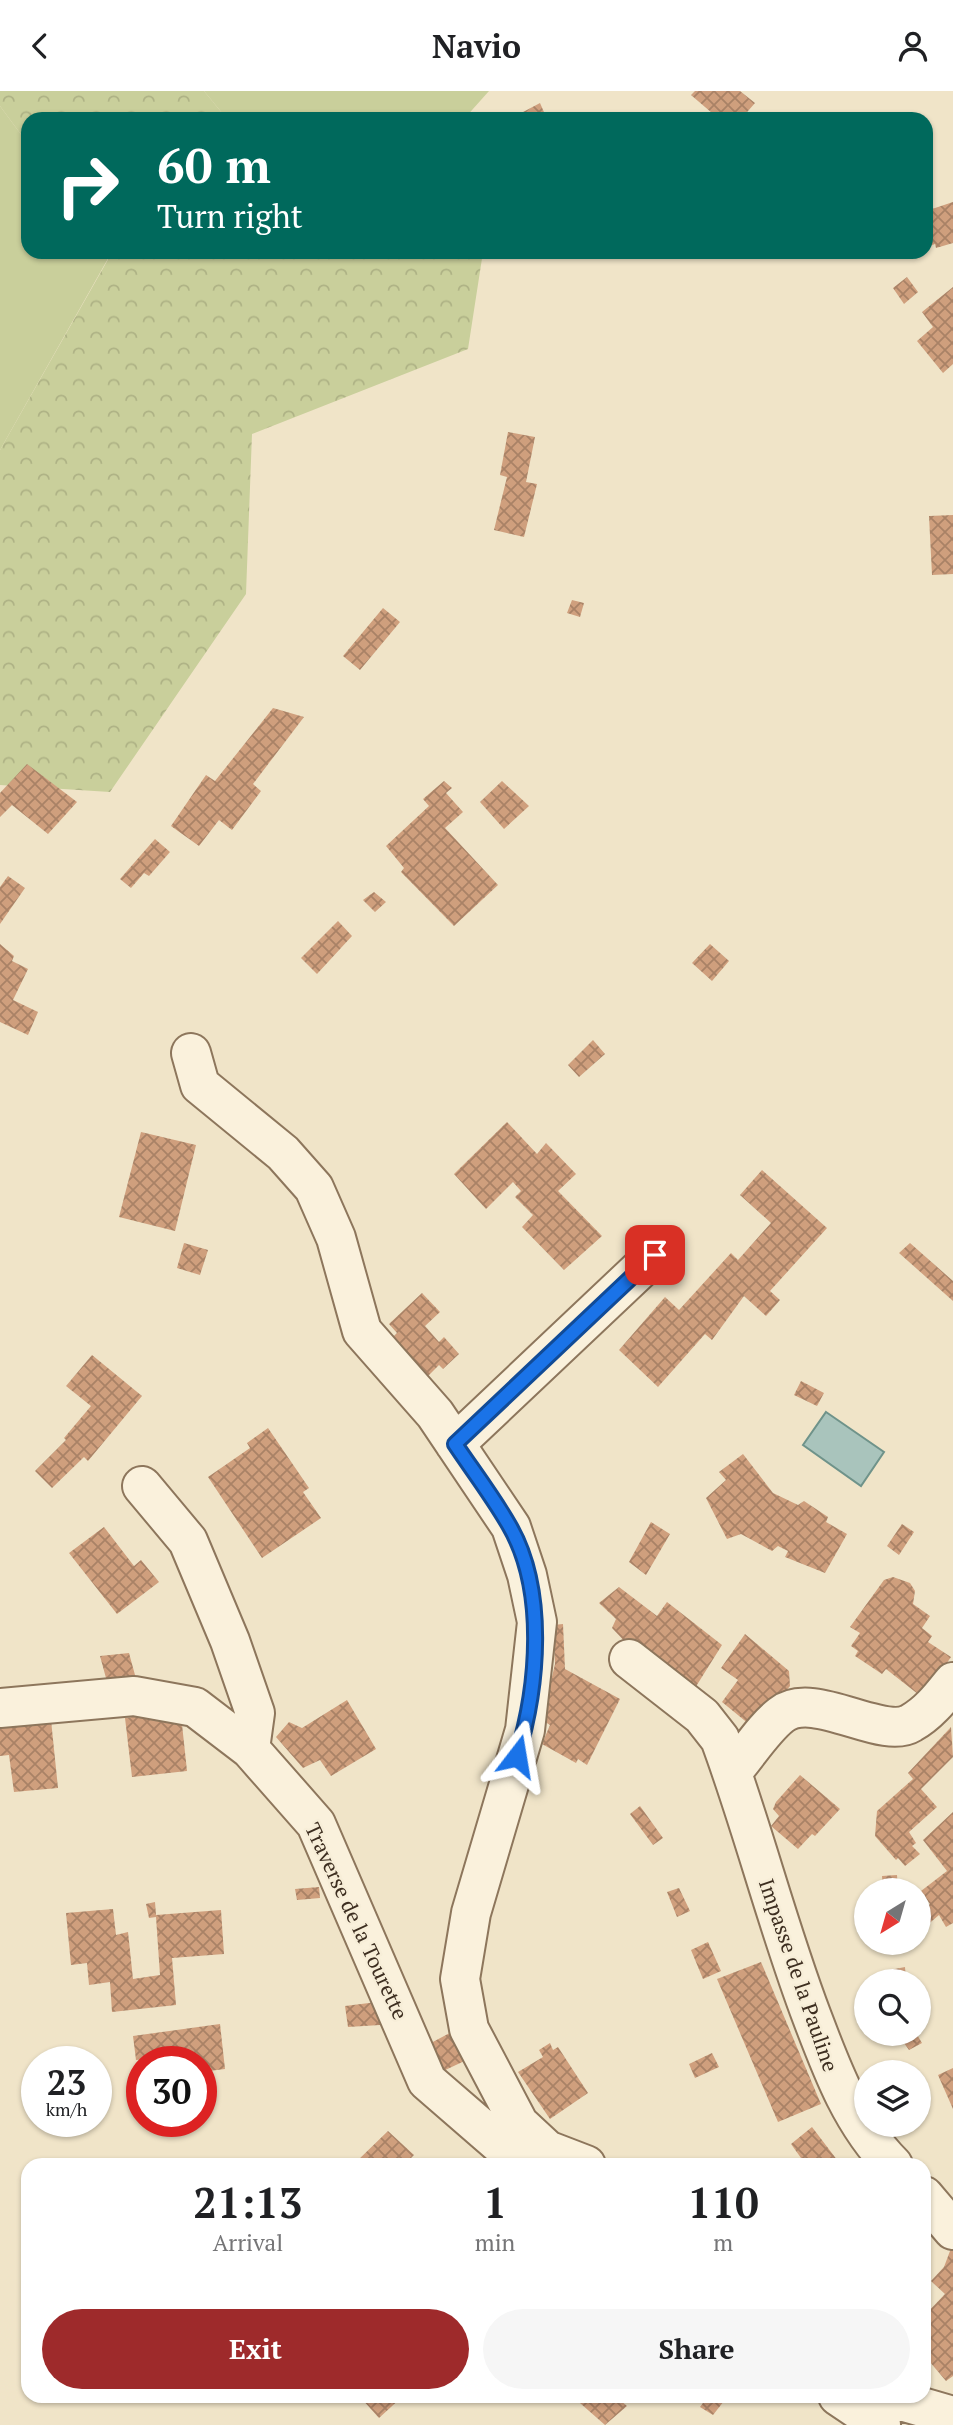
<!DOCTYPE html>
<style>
:root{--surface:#fff;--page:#f6f6f6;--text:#202124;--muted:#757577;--accent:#9e2a2b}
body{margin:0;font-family:"PT Serif",serif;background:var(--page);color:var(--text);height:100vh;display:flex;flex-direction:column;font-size:26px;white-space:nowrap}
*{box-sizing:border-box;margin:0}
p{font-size:23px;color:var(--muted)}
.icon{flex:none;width:38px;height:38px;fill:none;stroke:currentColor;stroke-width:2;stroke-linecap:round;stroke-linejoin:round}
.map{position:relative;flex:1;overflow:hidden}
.drawer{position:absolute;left:21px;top:2067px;width:910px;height:245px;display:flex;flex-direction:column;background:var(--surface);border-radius:21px;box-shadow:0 2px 5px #0004}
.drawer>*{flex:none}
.top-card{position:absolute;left:21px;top:21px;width:912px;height:147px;border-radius:21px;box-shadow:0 2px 5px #0004;background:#00695c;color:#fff;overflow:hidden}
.needle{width:46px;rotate:217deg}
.buttons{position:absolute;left:854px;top:1787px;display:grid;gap:14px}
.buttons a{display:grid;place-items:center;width:77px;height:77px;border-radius:50%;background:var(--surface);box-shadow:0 2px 5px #0004;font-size:35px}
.speed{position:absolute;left:21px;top:1955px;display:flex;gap:14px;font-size:35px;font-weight:700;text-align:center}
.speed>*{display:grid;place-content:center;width:91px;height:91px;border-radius:50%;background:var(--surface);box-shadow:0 2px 5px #0004;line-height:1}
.speed small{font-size:18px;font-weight:400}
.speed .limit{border:10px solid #d22;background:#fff;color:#111}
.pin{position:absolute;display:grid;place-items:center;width:60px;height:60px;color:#fff;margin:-30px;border-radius:14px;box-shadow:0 4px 10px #0006}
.me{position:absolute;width:77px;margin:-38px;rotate:14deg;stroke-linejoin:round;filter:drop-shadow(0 0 5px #0008)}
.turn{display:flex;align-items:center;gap:24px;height:147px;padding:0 21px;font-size:32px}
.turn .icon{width:91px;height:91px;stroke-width:2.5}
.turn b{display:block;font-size:49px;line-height:60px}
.eta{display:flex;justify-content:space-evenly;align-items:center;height:119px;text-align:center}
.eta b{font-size:42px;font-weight:700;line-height:49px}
.primary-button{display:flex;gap:14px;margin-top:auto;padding:14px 21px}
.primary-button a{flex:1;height:80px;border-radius:42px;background:var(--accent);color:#fff;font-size:28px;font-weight:700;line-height:80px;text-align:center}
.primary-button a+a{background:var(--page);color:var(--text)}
header{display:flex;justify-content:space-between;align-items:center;height:91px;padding:0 21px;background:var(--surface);font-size:32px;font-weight:700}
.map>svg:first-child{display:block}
.grass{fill:#c9cf9b}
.forest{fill:url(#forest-crowns)}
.water{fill:#a9c4bc;stroke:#6f938a;stroke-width:2}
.building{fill:url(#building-cross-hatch)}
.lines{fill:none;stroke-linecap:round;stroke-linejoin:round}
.minor-casing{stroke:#8d765c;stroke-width:42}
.minor{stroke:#faf1dc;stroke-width:38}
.route-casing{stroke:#114b97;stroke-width:18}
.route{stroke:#1a73e8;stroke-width:12}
.labels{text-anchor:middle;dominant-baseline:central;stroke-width:5;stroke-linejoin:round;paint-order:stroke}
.street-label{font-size:21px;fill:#3d2e20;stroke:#f7eed8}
</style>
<header><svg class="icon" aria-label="back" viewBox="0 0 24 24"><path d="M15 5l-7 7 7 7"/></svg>Navio<svg class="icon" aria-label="person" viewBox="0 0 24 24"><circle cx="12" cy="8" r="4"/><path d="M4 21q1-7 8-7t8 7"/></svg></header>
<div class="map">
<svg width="953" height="2334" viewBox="0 0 953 2334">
<defs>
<pattern id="forest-crowns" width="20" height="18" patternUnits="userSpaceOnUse" patternTransform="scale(1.75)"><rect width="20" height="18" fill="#c9cf9b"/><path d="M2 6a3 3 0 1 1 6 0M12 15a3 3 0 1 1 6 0" fill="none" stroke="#aeb285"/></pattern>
<pattern id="building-cross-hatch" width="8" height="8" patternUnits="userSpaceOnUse" patternTransform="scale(1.75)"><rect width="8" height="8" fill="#cf9f7d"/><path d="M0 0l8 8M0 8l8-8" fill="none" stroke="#a98266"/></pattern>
</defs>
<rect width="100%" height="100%" fill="#f0e4c8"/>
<path class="grass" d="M204 0H489L464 28H227Z
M0 15 28 53V161H107L110 164 0 359Z"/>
<path class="forest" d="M0 0H204L227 28H28V53L0 15Z
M107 161H483L468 258 252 343 246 503 110 701 0 694V359L110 165Z"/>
<path class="water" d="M826 1321 884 1361 861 1395 803 1354Z"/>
<path class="building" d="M695 0H740L755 12 741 28H719L691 4Z
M540 12 547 28H510Z
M953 111V152L936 157 935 153 926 156V120Z
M907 186 918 201 904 213 893 197Z
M953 196V273L943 282 917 250 933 236 922 221Z
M508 341 535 346 526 391 537 393 524 446 494 439 507 386 500 384Z
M953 424V483L932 484 929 425Z
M572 509 584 512 580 526 567 522Z
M383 517 400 531 360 579 343 565Z
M273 617 304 626 253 693 261 700 232 739 219 729 199 755 171 735 206 684 215 690Z
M27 673 77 711 48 743 12 714 0 726V702Z
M444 690 452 697 446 702 463 721 445 737 498 794 454 835 401 781 404 777 386 755 429 715 423 708Z
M502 690 529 715 504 738 480 711Z
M155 748 170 761 149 785 144 782 131 797 120 788Z
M8 785 25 797 0 833V796Z
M374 801 386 811 375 821 363 809Z
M338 830 352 845 317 883 301 867Z
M0 853 14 865 12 870 28 878 13 909 38 921 28 944 0 931Z
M710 853 729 870 712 890 692 872Z
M593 949 605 963 579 986 568 974Z
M507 1031 537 1063 546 1052 576 1083 558 1100 602 1145 564 1179 522 1136 533 1124 515 1106 521 1100 513 1091 486 1118 454 1083Z
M141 1041 196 1054 175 1140 119 1126Z
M762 1079 827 1137 770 1200 780 1209 766 1225 744 1205 712 1249 705 1243 658 1296 619 1259 665 1206 679 1219 731 1162 738 1169 771 1132 740 1104Z
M184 1152 208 1159 200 1184 177 1177Z
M910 1152 953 1190V1210L899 1162Z
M422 1202 440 1221 425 1235 439 1251 444 1246 459 1263 443 1278 439 1274 424 1289 390 1249 397 1242 389 1233Z
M92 1264 142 1305 88 1370 84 1366 52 1397 35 1380 66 1349 64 1347 91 1315 66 1295Z
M801 1290 824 1302 817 1315 794 1304Z
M268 1337 309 1397 303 1401 321 1427 262 1467 208 1386 250 1357 247 1352Z
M743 1363 773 1402 798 1414 804 1410 828 1426 826 1431 847 1443 825 1482 785 1466 788 1460 778 1455 772 1460 741 1443 727 1448 706 1407 726 1389 719 1381Z
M651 1431 670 1443 646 1484 629 1471Z
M902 1433 914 1441 899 1464 887 1455Z
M104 1436 134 1475 141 1469 159 1491 117 1523 69 1462Z
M893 1486 910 1492 915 1500 913 1513 930 1525 922 1537 932 1545 928 1551 951 1566 923 1607 886 1578 882 1583 855 1565 858 1560 851 1555 860 1542 850 1536 884 1489Z
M619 1496 657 1525 667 1511 722 1554 695 1597H688L691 1592 630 1556 612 1537 616 1528 599 1512Z
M563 1533 565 1578 620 1608 587 1674 578 1668 576 1672 542 1653 550 1634 542 1629 555 1573 553 1534Z
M745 1543 789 1580 790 1595 755 1638 722 1611 738 1589 721 1577Z
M129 1562 138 1595 109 1598 100 1565Z
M347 1609 376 1658 331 1685 320 1669 303 1677 276 1646 289 1631 302 1637Z
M158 1622 181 1624 187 1680 132 1686 125 1627Z
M51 1629 58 1697 14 1701 9 1664 0 1665V1633Z
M951 1636 953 1666 921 1698 937 1716 909 1741 916 1752 912 1755 920 1763 905 1775 898 1767 896 1769 875 1745 877 1720 913 1688 908 1682Z
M800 1684 840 1718 815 1745 812 1743 798 1758 771 1735 779 1725 773 1718 776 1711Z
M640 1715 663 1747 653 1754 630 1723Z
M953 1721V1832L946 1836 939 1824 919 1841V1822L930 1813 921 1800 947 1780 923 1749Z
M897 1784 898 1799H883L882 1785Z
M319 1796 320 1807 297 1809 295 1798Z
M679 1797 690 1820 677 1826 667 1801Z
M155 1811 156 1824 221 1819 224 1863 172 1867 176 1914 112 1921 110 1891 89 1894 87 1872 71 1874 66 1822 113 1818 116 1844 128 1841 133 1888 160 1884 156 1826 149 1827 146 1813Z
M708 1851 721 1880 703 1888 691 1859Z
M761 1871 821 2013 778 2031 717 1888Z
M905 1876 906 1890H886L885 1880Z
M377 1911 380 1934 348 1936 345 1915Z
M220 1933 225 1978 201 1981V1970H162V1966L136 1969 133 1945Z
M461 1936 473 1966 441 1981 429 1953Z
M897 1942H916L922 1952 909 1959Z
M550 1952 553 1959 558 1956 588 2002 550 2028 518 1981 543 1966 539 1959Z
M712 1962 719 1976 695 1987 689 1973Z
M953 1977V2018L938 1984Z
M812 2036 841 2074H806L791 2053Z
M388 2040 414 2064 404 2074H360L357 2070Z
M953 2152V2285L946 2290 924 2264V2225L945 2203 931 2190 944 2176Z
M364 2305H403L379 2327 361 2307Z
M572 2305H615L627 2315 605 2334Z
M708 2305H728L713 2324 700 2316Z"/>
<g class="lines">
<g class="minor-casing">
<path id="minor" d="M191 962 200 994 283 1062 314 1097 336 1147 362 1240 435 1323 511 1436 527 1484 537 1531 525 1639 471 1822 460 1888 469 1938 519 2033 547 2059 586 2074
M455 1353 655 1164
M142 1395 188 1450 230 1550 255 1622 250 1658
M629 1568 702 1625 720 1648C754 1740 777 1834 812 1926 832 1979 852 2033 893 2074
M0 1617 134 1605 195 1616 250 1658 316 1733 427 1990 524 2074
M732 1681C748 1663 763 1638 781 1624 813 1598 882 1650 911 1632 929 1622 941 1606 953 1591
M924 2105 953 2139
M838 2305 881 2334
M884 2305 953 2325"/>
</g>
<use href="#minor" class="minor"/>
</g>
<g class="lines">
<g class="route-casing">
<path id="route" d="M517 1665C538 1596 547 1499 509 1434 493 1406 473 1380 455 1353L655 1164"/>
</g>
<use href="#route" class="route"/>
</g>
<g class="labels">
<g class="street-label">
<text transform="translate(357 1830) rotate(65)">Traverse de la Tourette</text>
<text transform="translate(799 1884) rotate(71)">Impasse de la Pauline</text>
</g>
</g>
</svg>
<div class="buttons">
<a><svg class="needle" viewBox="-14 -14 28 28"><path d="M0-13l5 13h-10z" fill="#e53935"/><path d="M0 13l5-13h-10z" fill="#757577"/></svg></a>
<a><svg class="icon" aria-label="search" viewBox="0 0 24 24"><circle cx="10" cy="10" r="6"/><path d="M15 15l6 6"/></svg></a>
<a><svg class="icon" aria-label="layers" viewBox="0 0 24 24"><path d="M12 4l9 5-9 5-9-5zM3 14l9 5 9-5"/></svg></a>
</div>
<div class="speed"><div>23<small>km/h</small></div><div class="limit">30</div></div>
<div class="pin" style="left:655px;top:1164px;background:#d93025"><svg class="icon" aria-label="arrive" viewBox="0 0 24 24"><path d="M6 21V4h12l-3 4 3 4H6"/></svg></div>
<svg class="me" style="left:517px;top:1665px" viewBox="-20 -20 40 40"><path d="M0-17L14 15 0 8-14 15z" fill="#1a73e8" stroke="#fff" stroke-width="4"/></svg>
<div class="top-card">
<div class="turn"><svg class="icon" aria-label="right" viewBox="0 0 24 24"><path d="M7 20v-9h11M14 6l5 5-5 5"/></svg><div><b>60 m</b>Turn right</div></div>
</div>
<section class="drawer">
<div class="eta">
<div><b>21:13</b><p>Arrival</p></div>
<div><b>1</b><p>min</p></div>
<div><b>110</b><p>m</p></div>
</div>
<div class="primary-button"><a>Exit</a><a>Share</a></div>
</section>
</div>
